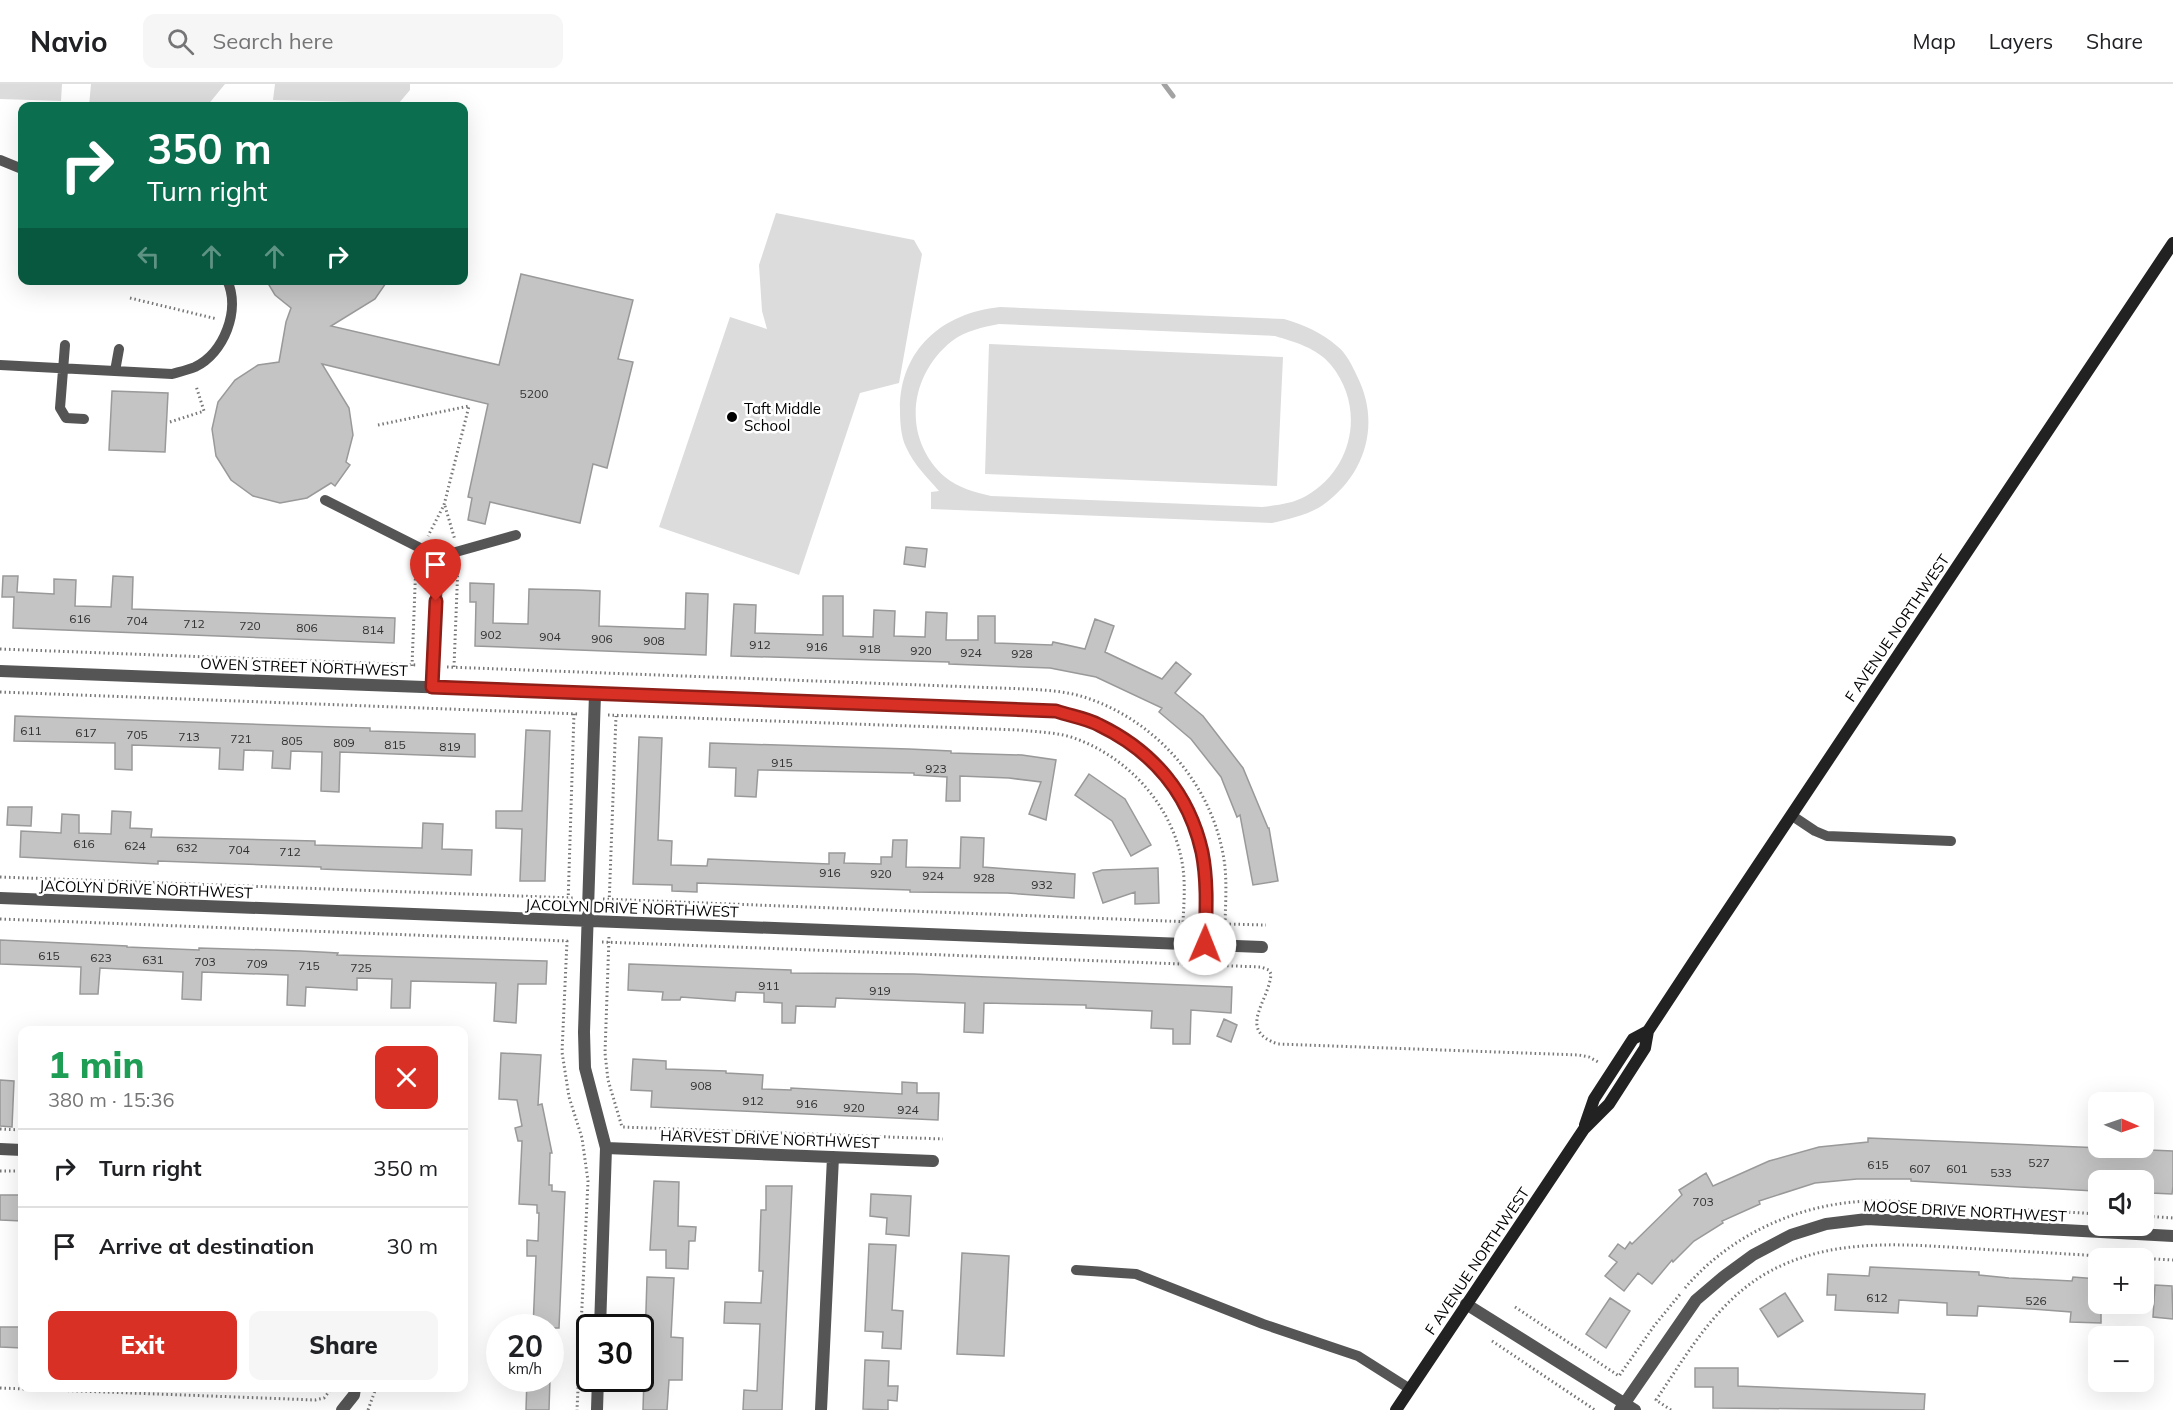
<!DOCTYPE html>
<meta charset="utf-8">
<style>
:root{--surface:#fff;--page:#f6f6f6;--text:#202124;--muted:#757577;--line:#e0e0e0;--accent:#d93025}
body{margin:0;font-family:Mulish,sans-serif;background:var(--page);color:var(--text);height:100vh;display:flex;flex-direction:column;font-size:22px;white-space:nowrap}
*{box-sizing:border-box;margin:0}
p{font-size:20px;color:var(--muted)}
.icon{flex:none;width:33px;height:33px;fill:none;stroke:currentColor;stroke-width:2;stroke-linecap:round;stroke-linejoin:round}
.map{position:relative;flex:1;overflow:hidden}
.drawer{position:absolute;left:18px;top:942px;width:450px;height:366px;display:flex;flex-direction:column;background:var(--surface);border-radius:12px;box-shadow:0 6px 24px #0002}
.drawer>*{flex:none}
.guide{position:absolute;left:18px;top:18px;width:450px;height:183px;border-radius:12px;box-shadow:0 6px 24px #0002;background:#0b6e4f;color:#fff;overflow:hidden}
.needle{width:39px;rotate:92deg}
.tools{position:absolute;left:2088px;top:1008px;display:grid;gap:12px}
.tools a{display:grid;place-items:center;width:66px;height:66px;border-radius:12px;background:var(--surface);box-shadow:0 6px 24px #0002;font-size:30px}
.speed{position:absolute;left:486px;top:1230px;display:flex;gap:12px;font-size:30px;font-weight:700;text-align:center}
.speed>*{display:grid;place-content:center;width:78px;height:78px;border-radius:50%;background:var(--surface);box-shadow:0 6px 24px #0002;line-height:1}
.speed small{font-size:15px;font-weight:400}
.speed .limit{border:3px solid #111;border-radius:9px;background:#fff;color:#111}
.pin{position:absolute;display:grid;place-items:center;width:51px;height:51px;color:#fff;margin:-62px -26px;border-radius:50% 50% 50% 0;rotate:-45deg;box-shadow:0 0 6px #0007}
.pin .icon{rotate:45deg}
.me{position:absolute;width:66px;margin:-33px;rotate:1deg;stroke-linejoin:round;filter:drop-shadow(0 0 4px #0008)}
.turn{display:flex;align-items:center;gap:21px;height:126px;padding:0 30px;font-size:27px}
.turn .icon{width:78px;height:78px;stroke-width:2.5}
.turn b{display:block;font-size:42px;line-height:51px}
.lanes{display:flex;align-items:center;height:57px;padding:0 30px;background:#0003;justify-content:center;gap:30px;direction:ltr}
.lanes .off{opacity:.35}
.round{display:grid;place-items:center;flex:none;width:63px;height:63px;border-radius:12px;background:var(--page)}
.overview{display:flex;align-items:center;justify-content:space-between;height:102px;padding:0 30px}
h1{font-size:36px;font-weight:800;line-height:45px;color:#1e9e55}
.cta{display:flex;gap:12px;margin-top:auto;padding:12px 30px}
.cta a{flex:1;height:69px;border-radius:12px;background:var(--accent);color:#fff;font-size:24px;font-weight:800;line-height:69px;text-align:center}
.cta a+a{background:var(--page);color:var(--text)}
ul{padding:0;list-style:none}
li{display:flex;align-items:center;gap:18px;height:78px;padding:0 30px;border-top:2px solid var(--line)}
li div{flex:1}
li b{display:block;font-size:22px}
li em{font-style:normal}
header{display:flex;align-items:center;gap:36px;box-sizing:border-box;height:84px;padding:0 30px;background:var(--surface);border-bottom:2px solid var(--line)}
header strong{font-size:28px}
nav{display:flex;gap:33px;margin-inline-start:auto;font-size:21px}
.search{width:420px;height:54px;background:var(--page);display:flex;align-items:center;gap:15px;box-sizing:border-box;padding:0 21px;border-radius:12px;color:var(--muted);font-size:22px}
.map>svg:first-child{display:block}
.green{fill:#dcdcdc;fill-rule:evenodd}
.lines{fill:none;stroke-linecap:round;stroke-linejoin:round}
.stream{stroke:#a3a3a3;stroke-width:5}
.building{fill:#c4c4c4;stroke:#999;stroke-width:1.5}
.path{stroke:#777;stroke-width:3;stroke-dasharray:1.5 3;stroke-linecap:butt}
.service{stroke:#555;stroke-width:10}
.minor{stroke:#555;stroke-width:12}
.secondary{stroke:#222;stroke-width:12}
.route-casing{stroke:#8d1f18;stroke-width:15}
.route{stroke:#d93025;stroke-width:10}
.poi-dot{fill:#000;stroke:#fff;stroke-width:2}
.labels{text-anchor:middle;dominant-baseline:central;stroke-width:5;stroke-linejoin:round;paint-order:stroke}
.number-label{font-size:12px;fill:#313131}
.poi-label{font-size:15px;fill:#000;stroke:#fff;text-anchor:start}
.street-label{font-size:15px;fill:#000;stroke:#fff}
</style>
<header>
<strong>Navio</strong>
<div class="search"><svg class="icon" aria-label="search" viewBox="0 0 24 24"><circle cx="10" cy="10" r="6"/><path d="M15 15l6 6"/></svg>Search here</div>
<nav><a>Map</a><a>Layers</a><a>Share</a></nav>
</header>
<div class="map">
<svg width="2173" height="1326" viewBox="0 0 2173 1326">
<rect width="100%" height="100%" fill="#fff"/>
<path class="green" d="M0 0H62L61 17 0 15Z
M91 0H225L207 22H89Z
M275 0H410V6L399 19 273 16Z
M776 129 914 156 922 170 899 299 860 309 799 491 659 443 730 233 767 245 762 227 759 181Z
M1000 223 1284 235C1304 241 1321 248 1337 262 1346 269 1352 281 1357 292 1381 339 1366 390 1323 421 1308 431 1289 435 1272 439L931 425V408L939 407C927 393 914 381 906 363 901 353 900 338 900 327 899 267 941 229 1000 223ZM999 240 1275 252C1295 258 1317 264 1331 281 1366 324 1353 385 1306 412 1292 420 1277 421 1262 423L991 412C975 408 958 404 945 393 902 355 908 292 952 257 965 247 983 243 999 240Z
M989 260 1283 273 1277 402 985 390Z"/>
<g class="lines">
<path class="stream" d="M1164 0 1173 12"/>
</g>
<path class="building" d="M521 190 633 216 618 275 633 278 607 384 593 380 580 439 490 418 485 440 468 436 472 414 468 413 488 320 322 280 349 324 353 351 346 378 350 381 335 402 331 399 307 414 280 419 253 412 231 396 216 372 212 345 218 318 235 296 258 281 279 278 286 238 291 224 275 211 266 196H388L375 215 331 242 499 281Z
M112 307 168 309 165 368 109 366Z
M906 463 927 465 925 483 904 480Z
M3 492H18L17 508 54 510V495L76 496 75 522 111 523 113 492 133 493 132 525 395 534 394 559 13 544 14 513H2Z
M470 499 494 500 493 539 528 540 529 505 578 506 600 507 599 542 685 545 686 509 708 510 706 571 475 562 476 518H470Z
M823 512H843V552L873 553 874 526 895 527 894 552 925 553 926 528 947 529 946 556H978V532H995V559L1052 561 1053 558 1085 565 1095 535 1114 542 1105 568 1162 595 1176 578 1191 590 1175 609 1203 632 1243 684 1268 744H1269L1278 797 1253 801 1240 731 1237 733 1221 693 1191 655 1159 628 1162 624 1096 593 1050 584 949 580V578L731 572 734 520 756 521 755 549 823 551Z
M15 632 335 643 370 644V647L475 650V673L340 668 339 708 321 707 322 668 291 667 290 685 272 684 273 667 244 666 243 686 219 685 220 664 132 661V686L115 685V659L14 657Z
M526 646 550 647 545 797H520L522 745 496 744V727H522Z
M639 653 662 654 658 756 672 757 671 781 707 782 708 775 829 780V769H845L844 779 881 780V773H892L893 756H907L906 783 960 784 961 753 984 754 983 783 1075 790 1074 814 1007 809 910 808V806L697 799V808L672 807V801L633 800Z
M710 659 909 665 951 667V669L1022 671 1056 676 1046 736 1029 730 1041 698 1009 694 960 692V717H946L947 693 914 691V689L758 686 756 713 735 712 736 684 709 683Z
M1089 690 1125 715 1151 761 1131 772 1112 737 1075 711Z
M8 723H32L31 742 7 741Z
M112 727 131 728 130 744 152 745 151 753 315 757V761L422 764 423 739 443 740 442 765 472 766 471 791 321 785V783L158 777V780L20 773 21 747 61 749 62 730 79 731V749L111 750Z
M1158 784 1159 819 1135 820V808L1103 819 1093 789 1102 786Z
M0 856 127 862V863L199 866V864L301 867 338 869 337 871 547 877 546 900H518L516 939 494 937 496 899 411 897 410 924H391L392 895 357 894V906L306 903 305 922 287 921 288 891 202 888 201 916 182 915 183 888 100 884 98 910H80L81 883 0 880Z
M629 880 791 886V889L914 890 1232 903 1231 929 1191 926 1190 960H1173V945L1151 944 1152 927 1086 924V921L984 919 983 949 964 948 965 919 836 914 835 923 796 922 795 939H782V919L764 918V909L736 908 735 917 681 913 680 916H662L663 908 628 906Z
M1224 935 1237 941 1231 958 1217 952Z
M501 969 541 971 538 1021 542 1020 552 1069H550L549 1101H552V1107L565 1108 559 1244H533L536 1172H527V1156L538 1157 539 1129H537V1121L519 1120 522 1057H518L515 1044 522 1042 517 1016 499 1015Z
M633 975 666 977V985L726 987V989L763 991 762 1005 791 1006V1004L902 1010V998L917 999V1009H939L938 1036 651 1023 652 1007 631 1006Z
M0 996 14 997 12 1043 0 1042Z
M1868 1054 2173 1067V1102L2172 1110 2151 1109V1104L2144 1103V1096H2098V1101L2094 1100V1107L1911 1097V1095H1857L1815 1099 1759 1117 1760 1120 1722 1137 1723 1139 1694 1157 1673 1178 1672 1176 1652 1200 1638 1189 1624 1207 1605 1192 1617 1178 1609 1172 1618 1160 1625 1165 1630 1158 1632 1160 1682 1111 1679 1106 1706 1089 1713 1102 1769 1077 1819 1063 1868 1058Z
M654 1097 679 1098 678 1142 696 1143 695 1157H689L688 1185 666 1184V1166H650Z
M766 1102H792L782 1326H743L744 1306 757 1307 760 1240 724 1239 725 1218 761 1219 763 1187H759L761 1126H766Z
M871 1110 911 1112 909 1152 886 1150 887 1134 870 1132Z
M0 1111H22V1137L0 1136Z
M869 1160 896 1161 892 1226 903 1227 901 1265 882 1264 883 1248 865 1247Z
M962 1169 1009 1172 1004 1272 957 1270Z
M1870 1183 1979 1188V1191L2009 1194 2072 1197 2073 1193 2098 1195V1220H2101V1239L2070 1238 2071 1228 2032 1225 1978 1222 1977 1232 1947 1231V1219L1899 1216 1898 1229 1835 1226 1836 1211H1827L1828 1190 1869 1192Z
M647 1193 674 1194 671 1253 683 1254 682 1296H669L667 1326H643Z
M2155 1201 2172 1202 2173 1235 2153 1233Z
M1785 1209 1803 1237 1778 1253 1760 1225Z
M1610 1214 1630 1227 1606 1264 1586 1250Z
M0 1243H22V1264L0 1263Z
M865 1276 889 1277 888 1302H898L897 1317 888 1316V1326L863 1325Z
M1695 1284H1738V1302L1925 1310 1924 1326 1713 1324V1303H1695Z
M527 1294H550L549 1326H526Z"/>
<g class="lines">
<path class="path" d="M130 214 217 235
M170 338 204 327 196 302
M378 341 469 322 444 421 428 452
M445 422 455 456
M0 565 418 581
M412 582 416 477
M447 583 1026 605C1045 606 1065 607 1084 613 1159 637 1216 705 1225 783 1227 805 1225 826 1225 847
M454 583 458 480
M0 608 580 630
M608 631 1020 646C1037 648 1054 648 1071 653 1125 671 1169 717 1181 773 1186 795 1184 817 1183 838
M0 793 574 814
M603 815 1192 838
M568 820 574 629
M609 822 616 632
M0 835 567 857 562 968 569 1013 582 1054 588 1097 577 1326
M1225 840 1266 841
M609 853 605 969 608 996 622 1043 943 1055
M602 858 1261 883 1269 886 1271 890C1269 918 1236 946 1278 960L1579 971 1589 973 1600 979
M0 1045 22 1046
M0 1087H22
M2144 1132 2173 1134
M1685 1204C1731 1150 1800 1119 1870 1117 1899 1116 1928 1120 1957 1122 2004 1124 2051 1127 2098 1130
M1515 1223 1619 1292 1654 1242 1681 1209
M1492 1257 1595 1326
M0 1304 315 1316 324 1314 332 1304
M368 1326 376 1304
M1671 1326 1656 1316C1687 1270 1716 1219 1765 1190 1836 1149 1918 1162 1996 1166 2055 1169 2114 1173 2173 1176"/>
<path class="service" d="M0 76 22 85
M65 261 60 324 66 334 84 335
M0 281 172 290C179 288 188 286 195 283 224 269 241 226 227 196
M115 287 119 265
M325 416 438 473 516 451
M1791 731 1815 747 1827 752 1951 757
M1076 1186 1136 1190 1263 1240 1358 1272 1410 1305"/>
<path class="minor" d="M0 587 1056 627C1070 632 1086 634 1099 641 1153 667 1189 710 1201 768 1208 798 1206 830 1205 860
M432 603 438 473
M595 610 584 948 585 984 606 1064 600 1244
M0 814 1262 863
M606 1064 933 1077
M0 1065 22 1066
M1466 1220 1635 1326
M342 1326 354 1311 355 1304
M597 1326 598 1294
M821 1326 833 1073
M1620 1326 1696 1216 1723 1193 1753 1171 1791 1151 1826 1140 1867 1135 2173 1152"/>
<path class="secondary" d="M1585 1041 1594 1015 1633 955 1648 947
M1396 1326 1584 1045 1609 1020 1645 964 1648 947 1698 871 2173 159"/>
</g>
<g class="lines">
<g class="route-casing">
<path id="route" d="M436 517 432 603 1056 627C1070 632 1086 634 1099 641 1153 667 1189 710 1202 768 1208 798 1206 830 1205 860"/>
</g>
<use href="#route" class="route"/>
</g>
<circle class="poi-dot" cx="732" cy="333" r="6"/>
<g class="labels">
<g class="number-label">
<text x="534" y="309">5200</text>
<text x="80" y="534">616</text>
<text x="137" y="536">704</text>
<text x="194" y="539">712</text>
<text x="250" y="541">720</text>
<text x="307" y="543">806</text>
<text x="373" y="545">814</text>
<text x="491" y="550">902</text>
<text x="550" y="552">904</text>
<text x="602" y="554">906</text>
<text x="654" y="556">908</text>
<text x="760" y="560">912</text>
<text x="817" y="562">916</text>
<text x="870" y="564">918</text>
<text x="921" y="566">920</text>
<text x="971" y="568">924</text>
<text x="1022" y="569">928</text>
<text x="31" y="646">611</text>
<text x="86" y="648">617</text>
<text x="137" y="650">705</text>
<text x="189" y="652">713</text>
<text x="241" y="654">721</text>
<text x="292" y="656">805</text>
<text x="344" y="658">809</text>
<text x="395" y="660">815</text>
<text x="450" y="662">819</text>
<text x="782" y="678">915</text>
<text x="936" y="684">923</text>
<text x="84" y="759">616</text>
<text x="135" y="761">624</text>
<text x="187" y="763">632</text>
<text x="239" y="765">704</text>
<text x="290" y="767">712</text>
<text x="830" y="788">916</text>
<text x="881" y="789">920</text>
<text x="933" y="791">924</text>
<text x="984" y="793">928</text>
<text x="1042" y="800">932</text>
<text x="49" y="871">615</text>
<text x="101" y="873">623</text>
<text x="153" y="875">631</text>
<text x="205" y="877">703</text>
<text x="257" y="879">709</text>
<text x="309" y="881">715</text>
<text x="361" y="883">725</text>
<text x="769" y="901">911</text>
<text x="880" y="906">919</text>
<text x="701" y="1001">908</text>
<text x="753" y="1016">912</text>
<text x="807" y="1019">916</text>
<text x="854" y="1023">920</text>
<text x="908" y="1025">924</text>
<text x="2039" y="1078">527</text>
<text x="1878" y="1080">615</text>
<text x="1920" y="1084">607</text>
<text x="1957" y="1084">601</text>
<text x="2001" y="1088">533</text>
<text x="1703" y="1117">703</text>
<text x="1877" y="1213">612</text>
<text x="2036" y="1216">526</text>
</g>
<g class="poi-label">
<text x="744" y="324">Taft Middle<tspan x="744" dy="17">School</tspan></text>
</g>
<g class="street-label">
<text transform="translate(1897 544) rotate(-56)">F AVENUE NORTHWEST</text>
<text transform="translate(304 583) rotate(2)">OWEN STREET NORTHWEST</text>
<text transform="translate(146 805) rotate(2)">JACOLYN DRIVE NORTHWEST</text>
<text transform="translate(632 824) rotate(2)">JACOLYN DRIVE NORTHWEST</text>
<text transform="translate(770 1055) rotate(2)">HARVEST DRIVE NORTHWEST</text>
<text transform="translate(1965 1127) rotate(3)">MOOSE DRIVE NORTHWEST</text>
<text transform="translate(1477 1177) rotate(-56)">F AVENUE NORTHWEST</text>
</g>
</g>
</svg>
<div class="tools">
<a><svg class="needle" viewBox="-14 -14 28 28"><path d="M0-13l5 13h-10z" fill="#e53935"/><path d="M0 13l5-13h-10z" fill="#757577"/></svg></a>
<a><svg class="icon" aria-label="sound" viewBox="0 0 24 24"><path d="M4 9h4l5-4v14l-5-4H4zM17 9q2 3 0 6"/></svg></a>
<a>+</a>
<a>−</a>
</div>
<div class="speed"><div>20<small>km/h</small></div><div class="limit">30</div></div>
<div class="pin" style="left:436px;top:517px;background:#d93025"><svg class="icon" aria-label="arrive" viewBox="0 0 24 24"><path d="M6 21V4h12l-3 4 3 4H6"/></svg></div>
<svg class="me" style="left:1205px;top:860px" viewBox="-20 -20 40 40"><circle r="19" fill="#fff"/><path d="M0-13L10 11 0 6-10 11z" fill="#d93025"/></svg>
<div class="guide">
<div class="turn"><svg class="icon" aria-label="right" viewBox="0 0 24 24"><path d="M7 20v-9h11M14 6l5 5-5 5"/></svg><div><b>350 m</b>Turn right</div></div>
<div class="lanes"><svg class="icon off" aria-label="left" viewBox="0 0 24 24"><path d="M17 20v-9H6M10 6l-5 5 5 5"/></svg><svg class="icon off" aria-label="ahead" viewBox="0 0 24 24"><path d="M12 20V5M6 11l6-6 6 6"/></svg><svg class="icon off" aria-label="ahead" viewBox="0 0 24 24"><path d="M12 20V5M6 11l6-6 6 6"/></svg><svg class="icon" aria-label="right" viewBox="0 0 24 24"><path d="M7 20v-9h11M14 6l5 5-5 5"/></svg></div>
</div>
<section class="drawer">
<div class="overview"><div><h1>1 min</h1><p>380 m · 15:36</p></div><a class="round" style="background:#d93025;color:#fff"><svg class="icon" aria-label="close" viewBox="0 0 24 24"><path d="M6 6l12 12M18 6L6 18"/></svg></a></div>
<ul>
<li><svg class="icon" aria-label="right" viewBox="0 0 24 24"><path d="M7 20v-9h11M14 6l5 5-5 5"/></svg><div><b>Turn right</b></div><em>350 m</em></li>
<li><svg class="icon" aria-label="arrive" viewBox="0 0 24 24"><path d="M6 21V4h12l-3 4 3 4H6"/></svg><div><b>Arrive at destination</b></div><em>30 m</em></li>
</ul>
<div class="cta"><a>Exit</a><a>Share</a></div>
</section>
</div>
